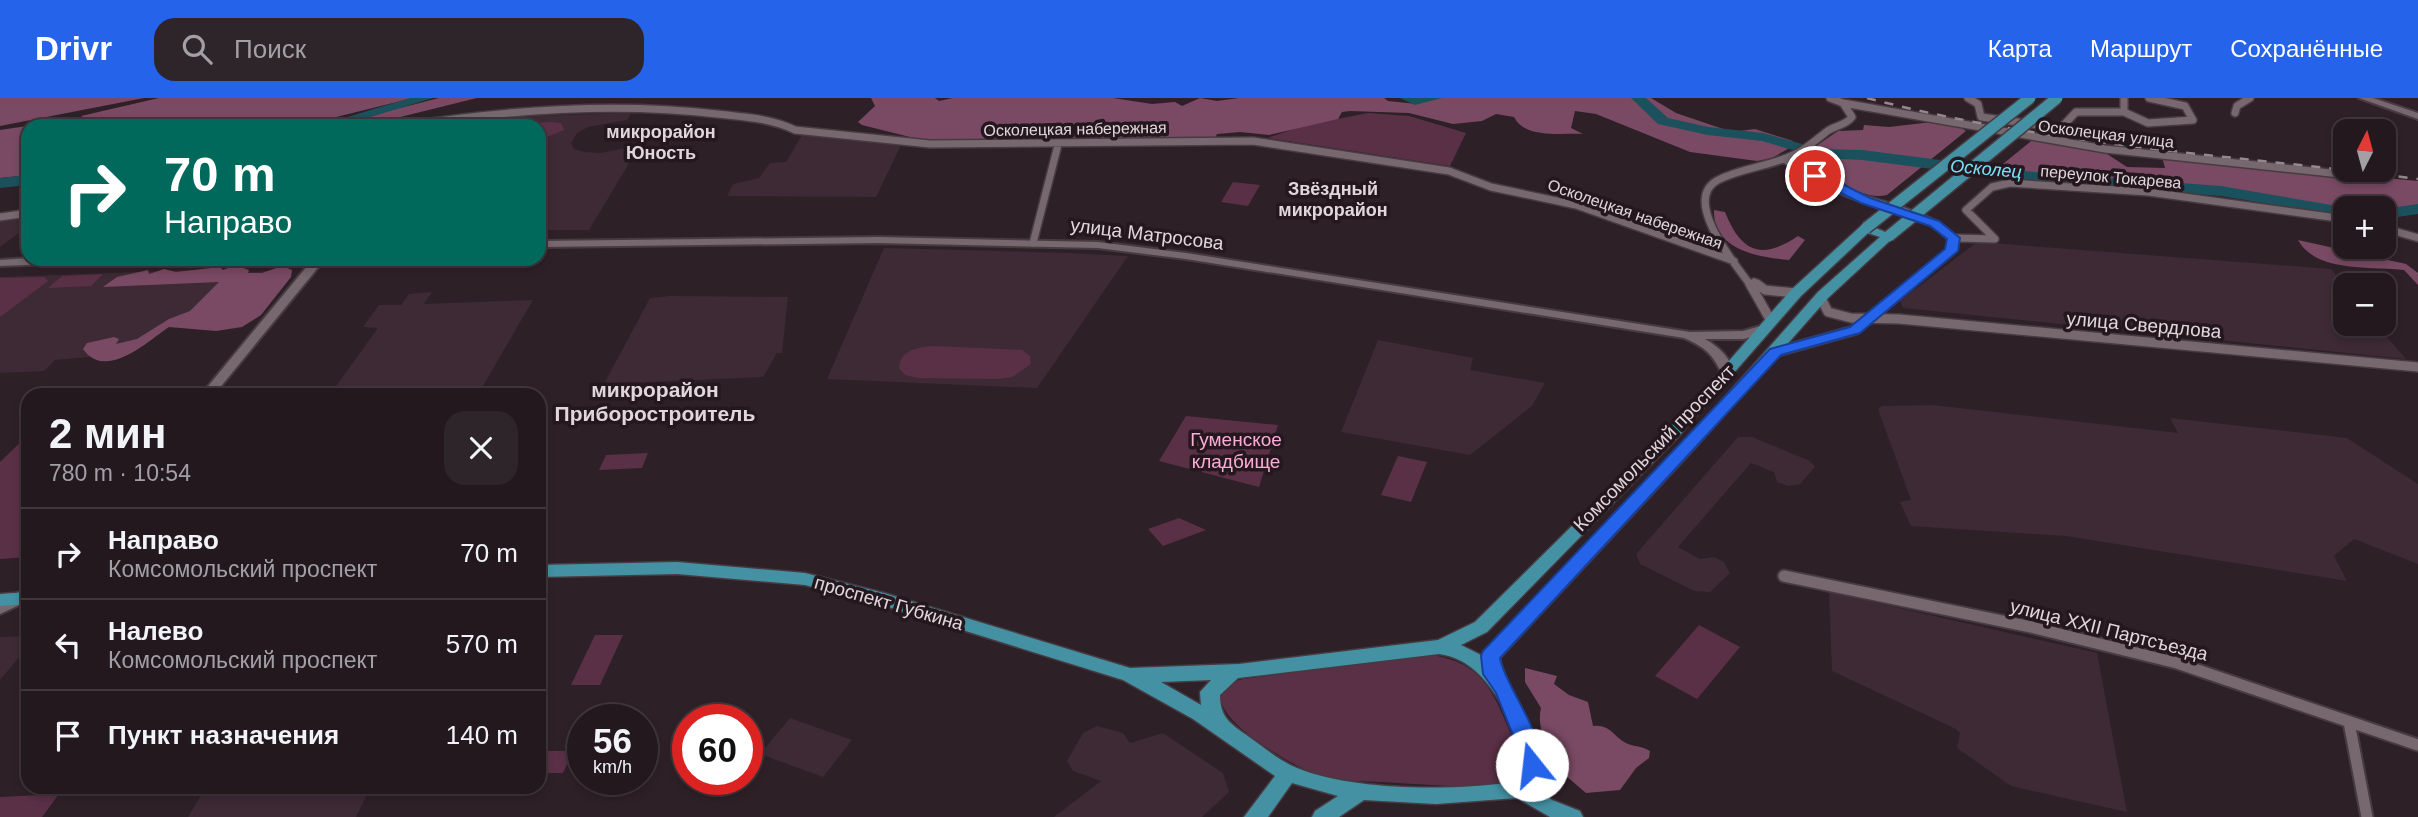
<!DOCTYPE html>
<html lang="ru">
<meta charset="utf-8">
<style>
:root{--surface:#22181d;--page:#2e252a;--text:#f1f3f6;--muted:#a2a0a4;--line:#3f373b;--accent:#2563eb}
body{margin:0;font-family:Helvetica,sans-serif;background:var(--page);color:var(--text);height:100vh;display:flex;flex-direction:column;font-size:26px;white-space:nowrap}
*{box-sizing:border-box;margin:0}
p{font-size:23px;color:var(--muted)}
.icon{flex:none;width:38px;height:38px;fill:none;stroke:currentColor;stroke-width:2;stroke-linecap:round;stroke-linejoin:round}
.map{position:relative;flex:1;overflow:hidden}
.drawer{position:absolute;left:21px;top:290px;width:525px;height:406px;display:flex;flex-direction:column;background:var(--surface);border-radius:21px;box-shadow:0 4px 10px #0003,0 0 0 2px var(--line)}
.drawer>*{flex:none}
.guide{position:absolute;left:21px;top:21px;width:525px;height:147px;border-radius:21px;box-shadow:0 4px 10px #0003,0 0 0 2px var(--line);background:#00695c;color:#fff;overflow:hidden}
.needle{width:46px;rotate:6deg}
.tools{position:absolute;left:2333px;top:21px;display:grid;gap:14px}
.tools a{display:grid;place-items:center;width:63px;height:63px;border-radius:14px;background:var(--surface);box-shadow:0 4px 10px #0003,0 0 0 2px var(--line);font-size:35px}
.speed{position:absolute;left:567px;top:606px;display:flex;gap:14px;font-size:35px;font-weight:700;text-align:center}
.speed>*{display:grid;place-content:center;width:91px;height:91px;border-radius:50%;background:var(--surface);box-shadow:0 4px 10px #0003,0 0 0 2px var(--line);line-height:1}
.speed small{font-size:18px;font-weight:400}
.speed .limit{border:10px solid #d22;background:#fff;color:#111}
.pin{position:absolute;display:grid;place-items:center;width:60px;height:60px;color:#fff;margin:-30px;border:4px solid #fff;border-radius:50%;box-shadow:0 2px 7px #0007}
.me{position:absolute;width:77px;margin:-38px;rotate:344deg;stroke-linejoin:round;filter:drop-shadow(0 0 5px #0008)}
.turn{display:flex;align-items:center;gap:24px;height:147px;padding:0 28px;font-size:32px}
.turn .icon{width:91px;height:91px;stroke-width:2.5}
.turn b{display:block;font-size:49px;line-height:60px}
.round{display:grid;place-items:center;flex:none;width:74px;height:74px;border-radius:21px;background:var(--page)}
.summary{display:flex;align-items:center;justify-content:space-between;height:119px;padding:0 28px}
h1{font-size:42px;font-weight:800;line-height:52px}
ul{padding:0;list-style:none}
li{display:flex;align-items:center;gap:21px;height:91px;padding:0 28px;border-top:2px solid var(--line)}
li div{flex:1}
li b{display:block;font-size:26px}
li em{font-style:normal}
header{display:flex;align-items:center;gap:42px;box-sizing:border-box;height:98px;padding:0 35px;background:var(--accent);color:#fff}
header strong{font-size:33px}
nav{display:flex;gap:38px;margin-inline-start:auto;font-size:24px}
.search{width:490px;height:63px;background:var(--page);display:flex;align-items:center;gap:18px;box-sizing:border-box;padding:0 24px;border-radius:21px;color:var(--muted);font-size:26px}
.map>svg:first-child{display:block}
.built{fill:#3d2a34}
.green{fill:#5a3047}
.forest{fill:#7a4a64}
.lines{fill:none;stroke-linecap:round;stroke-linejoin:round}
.river{fill:#1b515d;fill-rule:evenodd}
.street-far2-casing{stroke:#463b41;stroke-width:10}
.street-far1-casing{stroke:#463b41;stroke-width:12}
.street-casing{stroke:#463b41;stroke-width:15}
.secondary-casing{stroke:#463b41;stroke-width:4}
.primary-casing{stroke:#463b41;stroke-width:3}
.street-far2{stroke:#77676f;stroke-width:7}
.street-far1{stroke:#77676f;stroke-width:9}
.street{stroke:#77676f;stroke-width:11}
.secondary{fill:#77676f;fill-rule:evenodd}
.primary{fill:#4491a4;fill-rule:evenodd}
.rail{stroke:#94898f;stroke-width:2.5;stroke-dasharray:9 9;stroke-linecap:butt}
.primary-bridge-casing{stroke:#463b41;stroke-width:14;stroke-linecap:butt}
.primary-bridge{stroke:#4491a4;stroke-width:11}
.route{fill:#2563eb;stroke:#184099;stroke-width:2}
.labels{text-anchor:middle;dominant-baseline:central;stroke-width:7;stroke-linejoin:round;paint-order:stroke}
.far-street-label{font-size:16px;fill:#e0d6db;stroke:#24171e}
.far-neighbourhood-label{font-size:18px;font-weight:bold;fill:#e0d6db;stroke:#24171e}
.far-water-label{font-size:18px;font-style:italic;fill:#79e3fc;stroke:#24171e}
.street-label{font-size:19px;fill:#e0d6db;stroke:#24171e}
.park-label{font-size:19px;fill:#faacd6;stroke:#24171e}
.neighbourhood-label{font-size:21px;font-weight:bold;fill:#e0d6db;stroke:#24171e}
</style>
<header>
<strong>Drivr</strong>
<div class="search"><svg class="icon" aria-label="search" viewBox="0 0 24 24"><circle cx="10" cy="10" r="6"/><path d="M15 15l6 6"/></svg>Поиск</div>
<nav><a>Карта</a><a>Маршрут</a><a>Сохранённые</a></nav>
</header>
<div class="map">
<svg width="2418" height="719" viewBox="0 0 2418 719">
<rect width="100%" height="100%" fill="#2e2027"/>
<path class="built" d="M631 15 627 22 588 29 577 35 571 45 574 51 584 54 601 55 640 47 589 132H539V28H455L464 20Z
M802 37H814L902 45 876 99 727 98 733 86 759 80 770 65 786 64Z
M28 116V128L0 149V120Z
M1977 144 2331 171 2345 188V226H2376L2406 261 1903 210 1900 203Z
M884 150 1069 155 1128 158 1037 290 827 281Z
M223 171 254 174 288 171 246 226 157 230 132 255 55 262 44 273 0 275V179Z
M432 194 424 206 533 202 483 288 331 295 378 230 363 229 379 207H401L409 196Z
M670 198 788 199 782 255H777L763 279 604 286 650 200Z
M1378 242 1473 260 1470 272 1545 285 1532 308 1470 357 1341 334Z
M1933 307 2178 335 2170 320 2347 340 2418 386V466L2354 441 2334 458 2347 483 2066 438 1911 428 1900 404 1911 402 1878 311 1882 308Z
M1738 339H1752L1810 363 1815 369 1800 386 1788 388 1777 384 1774 374 1751 365 1678 449 1700 461 1714 459 1724 464 1730 475 1710 494 1694 493 1640 466 1636 456Z
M1829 494 2097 555 2127 714 2011 688 1957 650 1960 635 1956 631 1832 573Z
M28 538 27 550 0 582V539Z
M790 620 852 642 823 679 760 656Z
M1097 628 1123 635 1130 645 1163 635 1223 675 1229 694 1202 719H1054L1101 683 1073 673 1067 663 1083 635Z
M205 690H370L356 719H188Z"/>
<path class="green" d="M1368 15 1409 18 1466 35 1450 68 1268 40 1302 28Z
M551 24 561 25 564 32 542 41H539V28H472Z
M1233 84 1260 87 1248 108 1221 104Z
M103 176 91 188 48 190 62 178Z
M44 179 48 183 0 219V180Z
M933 248 1022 252 1030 258 1031 266 1012 279 998 281 918 280 905 277 899 270C900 252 918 249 933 248Z
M1186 318 1278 327 1259 389 1159 363Z
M28 337V459L0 461V364Z
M648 355 642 370 599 372 606 357Z
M1398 358 1427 364 1411 404 1381 397Z
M1179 420 1206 432 1163 448 1148 431Z
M1699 527 1740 549 1697 601 1655 578Z
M595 537H623L600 587H571Z
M1433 557C1482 566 1492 591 1510 634 1514 644 1523 659 1519 670 1516 681 1503 684 1493 689 1456 689 1419 686 1381 684 1364 683 1345 684 1328 681 1306 676 1201 619 1224 590 1228 585 1237 583 1243 581Z
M539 653H573L563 675H539Z
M59 696 42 719H0V699Z"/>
<path class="forest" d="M0 0H144L0 28Z
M159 0H413L300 28H101L81 18Z
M439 0H477L364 28H330Z
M871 0H935L939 3 953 0H1113L1152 6 1175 4 1182 8 1200 0 1217 3 1239 0H1384L1388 3 1417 6V0H1651L1676 15 1732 34 1755 31 1793 43V48L1772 60 1757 63 1690 54 1596 16 1575 13 1571 30 1583 36C1561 35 1525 41 1514 19L1496 16 1482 23 1453 26 1409 15 1350 13 1342 14 1338 21 1269 37 1240 34 1217 36 1215 40 977 45 918 41 862 27 858 24 875 8Z
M75 21 86 28H28V77L0 80V32Z
M1932 24 1960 29 1966 33 1887 97C1859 103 1836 78 1816 65 1810 62 1805 62 1800 59L1838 33 1863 32 1864 27 1889 29Z
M2035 40 2104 54 2127 69 2165 70 2162 59 2418 83V114L2384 119V110H2345V115C2269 105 2193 92 2116 86 2075 82 2034 82 1993 74Z
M1714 112 1725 114C1741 154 1761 163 1798 138L1805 142 1789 162C1759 159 1713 153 1714 112Z
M2298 142 2406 166 2418 175V187L2404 172C2371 168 2316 175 2298 142Z
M235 167 249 172 248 175H262L282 168 292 172 291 179 261 217 242 229 216 233 169 229C149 242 106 284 83 251L87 245 114 239 119 241 116 246 137 241 169 221 190 213 219 184 103 189 117 179 148 172 149 176 164 171 176 174 220 169 223 172Z
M1525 570 1557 578 1554 586 1569 597 1588 604 1593 628C1611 626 1614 640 1628 646 1637 649 1642 648 1650 653L1649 660 1636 670 1620 692 1586 695 1565 677 1568 668C1548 658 1536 630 1541 610L1525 584Z"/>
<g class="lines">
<path class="river" d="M410 0H433L341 28H318Z
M1400 0H1442L1415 7Z
M1631 0H1646L1668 20 1708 29 1763 35 1820 51 1862 52 2034 74 2221 88 2349 110H2345V119L2221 98 2034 84 1862 62 1819 60 1762 43 1708 37 1658 26Z
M28 77V87L0 90V80Z
M2418 106V116L2384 121V111Z"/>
<g class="street-far2-casing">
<path id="street-far2" d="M1968 0 1978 6 1981 19 2061 30 2076 14H2124V0
M1843 5 2105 51 2368 79
M2124 14 2148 25 2193 22 2185 8 2149 0
M2235 15 2237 8 2250 0
M403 28C506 12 613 4 717 16 744 19 770 20 795 32L930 46 1253 43 1449 73 1491 89 1576 107 1734 163
M1784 61C1804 75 1825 86 1847 95 1876 107 1941 116 1954 146L1948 156 1909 188
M0 119 28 115
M2384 130 2418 140
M1954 140 1995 141 1966 112 1992 89 2010 85 2148 94 2345 121
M1033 145 1058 47
M1754 184 1759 188
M1751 188C1737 168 1680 102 1718 82 1743 69 1775 68 1799 54 1810 48 1819 39 1829 32 1838 27 1846 27 1852 19L1843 5 1830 0"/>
</g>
<g class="street-far1-casing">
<path id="street-far1" d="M1750 186 1771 223
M1757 186 1765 192 1796 195
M1821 200 1828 214 1851 220 1899 221 2418 269
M1776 254 1855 232 1911 186"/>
</g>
<g class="street-casing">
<path id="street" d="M1784 478 2031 529 2177 565 2418 647
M2349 624 2367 719"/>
</g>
<g class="secondary-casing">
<path id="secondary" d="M2359 0H2373L2418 15V21Z
M879 139 1098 144 1186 155 1690 234 1743 233 1764 227 1770 231 1768 234 1744 241H1705C1719 249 1730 259 1734 275L1728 279 1723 278C1713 256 1706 250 1684 240L1186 161 1098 150 879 145 539 149V143Z
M28 160V161H108L102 164 0 168V162Z
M313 161H325L213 298H200Z
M28 490V503L0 516V503Z"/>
</g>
<g class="primary-casing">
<path id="primary" d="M1866 126 1895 138 1828 200 1696 349 1500 560C1507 603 1556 641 1532 688L1552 702 1580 713 1583 719H1550L1517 700 1436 706 1364 702 1339 719H1312L1315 713 1338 698 1292 685 1268 719H1244L1275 678 1193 621 1123 582 882 507 805 487 677 476 539 479V467L677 464 805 475 884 495 1130 570 1239 566 1438 542 1475 524 1667 334 1791 192 1862 127ZM1868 135 1880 139 1818 194 1686 343 1481 557 1461 547 1487 534 1677 340 1801 198ZM1439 556C1451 558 1460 561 1469 568 1498 588 1531 650 1514 684 1453 693 1353 693 1297 670 1280 663 1266 651 1252 641 1233 627 1220 622 1220 597L1238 580ZM1211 582 1200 594 1201 607 1161 584Z
M28 494V506L0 508V496Z"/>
</g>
<use href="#street-far2" class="street-far2"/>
<use href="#street-far1" class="street-far1"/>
<use href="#street" class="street"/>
<use href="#secondary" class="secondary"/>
<use href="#primary" class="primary"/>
<path class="rail" d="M1867 0C2024 41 2184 54 2345 72
M2345 72 2418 81"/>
<g class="primary-bridge-casing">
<path id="primary-bridge" d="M1866 130 2030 0
M1889 138 2057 0"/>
</g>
<use href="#primary-bridge" class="primary-bridge"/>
</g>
<path class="route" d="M1811 75H1820L1870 100 1939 123 1960 140 1958 153 1860 235 1781 257 1500 560C1504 587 1552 647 1539 673H1524L1520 654 1496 595 1483 576 1481 558 1483 553 1770 251 1850 229 1945 151 1947 141 1930 128 1861 105 1811 80Z"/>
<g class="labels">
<g class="far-street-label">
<text transform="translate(1075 31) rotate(-1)">Осколецкая набережная</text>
<text transform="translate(2106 36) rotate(7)">Осколецкая улица</text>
<text transform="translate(2111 79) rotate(5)">переулок Токарева</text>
<text transform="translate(1635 116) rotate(19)">Осколецкая набережная</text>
</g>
<g class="far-neighbourhood-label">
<text x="661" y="34">микрорайон<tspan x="661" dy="21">Юность</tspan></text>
<text x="1333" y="91">Звёздный<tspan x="1333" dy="21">микрорайон</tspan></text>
</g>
<g class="far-water-label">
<text transform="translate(1986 71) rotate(5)">Осколец</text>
</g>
<g class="street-label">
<text transform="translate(1147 136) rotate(7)">улица Матросова</text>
<text transform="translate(2144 227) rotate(5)">улица Свердлова</text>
<text transform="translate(1654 350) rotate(-46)">Комсомольский проспект</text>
<text transform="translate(889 505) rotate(16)">проспект Губкина</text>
<text transform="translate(2109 532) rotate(14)">улица XXII Партсъезда</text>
</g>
<g class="park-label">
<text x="1236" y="341">Гуменское<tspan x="1236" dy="22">кладбище</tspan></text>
</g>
<g class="neighbourhood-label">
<text x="655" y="291">микрорайон<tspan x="655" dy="24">Приборостроитель</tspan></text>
</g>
</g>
</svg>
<div class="tools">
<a><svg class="needle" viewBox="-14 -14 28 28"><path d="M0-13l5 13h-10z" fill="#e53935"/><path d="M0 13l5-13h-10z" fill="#a2a0a4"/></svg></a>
<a>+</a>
<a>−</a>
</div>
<div class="speed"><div>56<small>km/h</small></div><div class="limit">60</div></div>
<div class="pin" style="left:1815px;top:78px;background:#d93025"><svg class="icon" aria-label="arrive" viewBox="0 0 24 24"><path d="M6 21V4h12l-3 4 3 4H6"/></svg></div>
<svg class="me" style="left:1532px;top:667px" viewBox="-20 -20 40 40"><circle r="19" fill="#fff"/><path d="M0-13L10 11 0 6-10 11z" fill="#2563eb"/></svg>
<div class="guide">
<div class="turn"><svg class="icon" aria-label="right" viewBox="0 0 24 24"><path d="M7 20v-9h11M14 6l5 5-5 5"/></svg><div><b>70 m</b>Направо</div></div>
</div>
<section class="drawer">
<div class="summary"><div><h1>2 мин</h1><p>780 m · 10:54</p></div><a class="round"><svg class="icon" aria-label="close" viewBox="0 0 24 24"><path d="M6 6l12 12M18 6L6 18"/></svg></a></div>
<ul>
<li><svg class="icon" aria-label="right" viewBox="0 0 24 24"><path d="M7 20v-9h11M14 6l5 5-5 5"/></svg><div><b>Направо</b><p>Комсомольский проспект</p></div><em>70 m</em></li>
<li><svg class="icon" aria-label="left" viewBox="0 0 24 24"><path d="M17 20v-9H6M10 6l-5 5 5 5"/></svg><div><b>Налево</b><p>Комсомольский проспект</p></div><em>570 m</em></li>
<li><svg class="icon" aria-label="arrive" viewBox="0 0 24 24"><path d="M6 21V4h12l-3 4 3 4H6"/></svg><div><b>Пункт назначения</b></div><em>140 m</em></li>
</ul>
</section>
</div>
